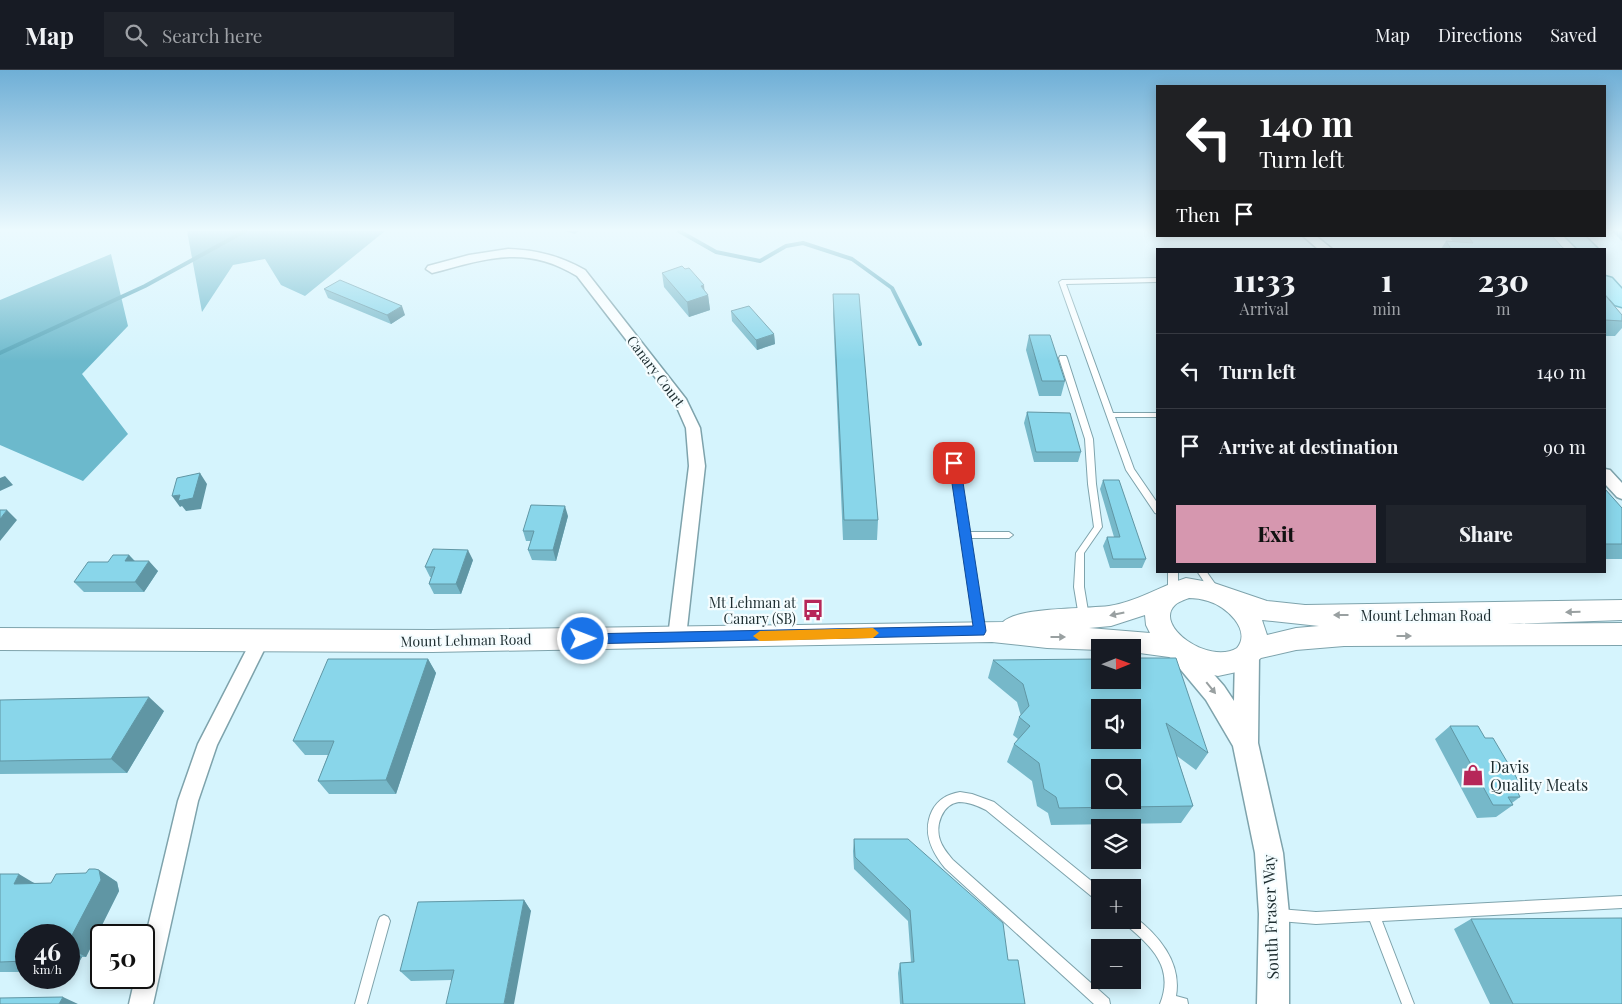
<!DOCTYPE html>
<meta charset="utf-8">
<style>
:root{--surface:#171b24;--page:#20242c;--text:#f1f3f6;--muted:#9ea1a6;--line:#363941;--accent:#d697af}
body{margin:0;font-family:"Playfair Display",serif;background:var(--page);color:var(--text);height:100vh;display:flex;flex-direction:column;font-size:19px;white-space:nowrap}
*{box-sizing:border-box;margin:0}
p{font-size:16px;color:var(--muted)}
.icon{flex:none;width:28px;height:28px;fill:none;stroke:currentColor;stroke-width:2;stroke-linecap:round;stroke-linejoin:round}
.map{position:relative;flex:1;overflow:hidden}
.drawer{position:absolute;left:1156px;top:178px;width:450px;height:325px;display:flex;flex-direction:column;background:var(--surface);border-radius:0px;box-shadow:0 2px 12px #0003}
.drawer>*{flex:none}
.banner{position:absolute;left:1156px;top:15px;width:450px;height:152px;border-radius:0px;box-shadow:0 2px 12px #0003;background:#202124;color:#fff;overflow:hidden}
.needle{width:32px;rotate:89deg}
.buttons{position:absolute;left:1091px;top:569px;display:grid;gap:10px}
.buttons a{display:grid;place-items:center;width:50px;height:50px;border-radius:0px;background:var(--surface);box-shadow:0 2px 12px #0003;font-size:25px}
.speed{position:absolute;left:15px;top:854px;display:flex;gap:10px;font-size:25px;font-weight:700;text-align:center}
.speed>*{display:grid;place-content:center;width:65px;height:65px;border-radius:50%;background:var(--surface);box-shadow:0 2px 12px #0003;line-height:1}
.speed small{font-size:12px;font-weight:400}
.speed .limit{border:2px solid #111;border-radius:8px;background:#fff;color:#111}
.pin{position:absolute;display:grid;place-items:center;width:42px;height:42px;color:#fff;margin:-21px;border-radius:10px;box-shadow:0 2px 8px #0006}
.me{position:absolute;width:55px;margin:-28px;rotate:89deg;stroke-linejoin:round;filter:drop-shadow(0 0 4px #0008)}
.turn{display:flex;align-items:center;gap:18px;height:105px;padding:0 20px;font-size:22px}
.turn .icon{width:65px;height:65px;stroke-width:2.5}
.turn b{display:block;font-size:35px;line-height:42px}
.then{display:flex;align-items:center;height:48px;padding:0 20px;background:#0003;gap:10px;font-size:19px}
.eta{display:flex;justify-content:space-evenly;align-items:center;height:85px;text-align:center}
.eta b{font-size:30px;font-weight:800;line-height:35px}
.cta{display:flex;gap:10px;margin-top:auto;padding:10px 20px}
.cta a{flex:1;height:58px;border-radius:0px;background:var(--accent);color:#111;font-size:20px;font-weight:800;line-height:58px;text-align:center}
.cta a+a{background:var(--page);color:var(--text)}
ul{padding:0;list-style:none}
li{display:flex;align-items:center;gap:15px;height:75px;padding:0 20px;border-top:1px solid var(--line)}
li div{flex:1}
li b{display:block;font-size:19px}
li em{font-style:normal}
header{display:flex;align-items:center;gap:30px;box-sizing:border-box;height:70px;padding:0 25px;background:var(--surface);border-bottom:1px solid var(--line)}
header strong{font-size:24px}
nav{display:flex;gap:28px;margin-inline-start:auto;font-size:18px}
.search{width:350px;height:45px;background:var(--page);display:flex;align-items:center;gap:12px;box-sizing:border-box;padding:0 18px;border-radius:0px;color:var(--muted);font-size:19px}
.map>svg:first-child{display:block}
.forest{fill:#6cb9cc}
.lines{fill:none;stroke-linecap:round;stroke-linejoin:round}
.stream{stroke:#5ba8bb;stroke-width:4}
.service-casing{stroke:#7ea3ac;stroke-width:2}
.minor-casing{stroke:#7ea3ac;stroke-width:3}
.tertiary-casing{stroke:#7ea3ac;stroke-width:3}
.secondary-casing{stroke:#7ea3ac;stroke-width:2}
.primary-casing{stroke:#419eb2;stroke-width:3}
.service{fill:#fff;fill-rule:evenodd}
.minor{fill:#fff;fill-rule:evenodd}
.tertiary{fill:#fff;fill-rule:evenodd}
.secondary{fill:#fff;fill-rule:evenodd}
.primary{fill:#99e9fb;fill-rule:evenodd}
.wall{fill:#76b8c9}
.shaded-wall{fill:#6096a4}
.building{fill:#89d6ea;stroke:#6096a4;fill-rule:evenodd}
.oneway{fill:#99a0a1}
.route{fill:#1a73e8;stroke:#114b97}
.slow{fill:#f59e0b}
.labels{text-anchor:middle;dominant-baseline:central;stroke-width:4.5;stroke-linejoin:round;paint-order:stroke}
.street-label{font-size:14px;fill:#1c2c2f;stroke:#f5fdff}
.poi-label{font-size:14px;fill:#1c2c2f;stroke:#f5fdff;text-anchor:end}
.near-poi-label{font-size:16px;fill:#1c2c2f;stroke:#f5fdff;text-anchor:start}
.near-street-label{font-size:16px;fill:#1c2c2f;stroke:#f5fdff}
</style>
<header>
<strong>Map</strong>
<div class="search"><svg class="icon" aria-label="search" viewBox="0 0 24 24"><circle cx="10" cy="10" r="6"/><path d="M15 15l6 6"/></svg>Search here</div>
<nav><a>Map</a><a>Directions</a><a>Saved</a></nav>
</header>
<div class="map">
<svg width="1622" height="934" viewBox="0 0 1622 934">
<rect width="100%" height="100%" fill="#d5f4fd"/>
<path class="forest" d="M187 161H385L305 226 281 215 265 189 233 195 202 242Z
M111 184 128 256 82 304 128 364 83 411 0 375V230Z"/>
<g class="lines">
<path class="stream" d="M679 161 716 182 760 191 786 176 803 173 852 189 892 218 920 274
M0 283 145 216 245 161"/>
<g class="service-casing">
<path id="service" d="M1158 208V212L1066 214 1113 343H1158V347H1115L1134 399 1158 434V444L1155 443 1126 400 1059 212 1062 210Z
M1060 286H1066L1067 288 1093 369 1096 414 1102 457 1084 483V517L1089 547 1087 550 1084 551 1081 550 1079 547 1074 517 1076 483 1094 457 1088 414 1085 369 1059 288Z
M954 390 958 393 969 462H1009L1013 465 1009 468H970L985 561 983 564 980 565 977 564 975 561 950 393Z
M1168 501H1178V522L1176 525H1170L1168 522Z
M1197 501H1206L1218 518 1220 521 1218 524H1212Z
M960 722 972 724 994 732 1100 818V832L1096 830 986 740C978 736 969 732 959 732 942 734 935 756 940 770 942 777 948 784 953 790L1109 929 1110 934H1094L945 798C931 781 922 762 932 741 938 729 948 724 960 722Z
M1622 826V838L1382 851 1414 934H1402L1370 851 1316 854 1279 851 1275 849 1273 845 1275 841 1279 839 1316 842Z
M384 845 388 847 390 851 367 934H355L378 851 380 847Z
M1132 845C1158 864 1182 892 1176 926L1187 929 1188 934H1160C1175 897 1151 876 1125 854L1123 850H1132Z"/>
</g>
<g class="minor-casing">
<path id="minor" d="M1303 166H1316L1332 179H1318Z
M508 179C537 180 560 186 585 200L686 329 700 358 705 396 686 567 683 572 677 574 671 572 668 567 689 396 686 358 675 333 577 206C525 174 486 189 432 203L426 199 428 196 469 185Z
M1605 399 1610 400 1622 413V429L1617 427 1605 414Z
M260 563 266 565 269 570 217 675 198 731 153 934H129L135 908H144V873L178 731 198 674 254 565Z"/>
</g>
<g class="tertiary-casing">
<path id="tertiary" d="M1179 571 1187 574 1224 616 1234 631 1235 586 1239 579 1247 576 1255 579 1259 586 1258 673 1283 783 1289 844V934H1257L1259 844 1255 783 1233 676 1206 630 1171 588 1167 581 1171 574Z"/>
</g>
<g class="secondary-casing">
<path id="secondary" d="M1186 508 1214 513 1267 531 1305 535 1622 530V550L1507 554 1622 553V575L1344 576 1296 580 1261 588 1246 600 1218 606 1189 599 1169 587 1132 582V578H1100V580L1047 578 992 572 432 582 0 580V558L432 560 1003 552C1018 537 1086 539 1109 536 1136 532 1161 516 1186 508ZM1189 528C1195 528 1202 529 1208 531 1226 536 1252 560 1237 578 1209 595 1153 556 1175 535 1178 532 1184 530 1189 528ZM1145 545 1146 555 1150 563 1089 558 1111 556ZM1262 550 1319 556 1296 558 1267 565Z"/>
</g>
<g class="primary-casing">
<path id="primary" d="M1565 166H1585L1598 179H1578Z
M1605 206 1612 208 1622 219V237L1615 235 1605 224Z"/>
</g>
<use href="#service" class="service"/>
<use href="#minor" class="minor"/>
<use href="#tertiary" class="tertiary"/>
<use href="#secondary" class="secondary"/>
<use href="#primary" class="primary"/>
</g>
<path class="wall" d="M564 161H579L575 164Z
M1612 161H1622V171Z
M1453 166H1552L1563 178 1566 179H1441L1446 171 1453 172 1451 169Z
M662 203 705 221 708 225 710 240 689 247 664 217Z
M324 219 405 245 391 254 328 228Z
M833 224 878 450 877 470H843L833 244Z
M1605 225 1622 245V258L1615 266H1605Z
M731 241 774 264 775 274 757 280 732 251Z
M1029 265 1065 311 1061 326H1039L1026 280Z
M1027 342 1081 382 1078 392H1034L1024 353Z
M1103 410 1146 489 1142 498H1110L1103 476 1107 467H1114L1100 419Z
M1605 419 1622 438V489H1605Z
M568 446 556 491 532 490 528 480 531 471H526L523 461Z
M129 485 135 491 158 501 144 522H84L74 512 108 492Z
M473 490 461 524H434L429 514 431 507H430L425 497Z
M428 589 436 603 396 724H329L318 711 328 685H305L293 671Z
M993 590 1132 610 1208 683 1196 700 1177 686 1193 736 1181 753 1051 755 1048 743 1037 736 1032 711 1007 692 1014 674 1018 669 1013 665 1019 647 1021 646 1017 632 988 608Z
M0 630 164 641 127 703 0 704Z
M1450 656 1485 668 1522 717 1517 720 1520 727 1512 733 1513 735 1496 747 1477 748 1435 669Z
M854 769 1008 890 1025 934H900L898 903 900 893 911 892 908 851 854 799 853 781Z
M99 800 117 812 119 821 86 887H82L74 901H69V865H26V902H0V804L35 813H51Z
M524 830 531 841 452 910 411 911 400 901Z
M1471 849 1622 934H1490L1454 859Z"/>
<path class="shaded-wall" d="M704 215 705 226 708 225 710 240 689 247 687 232 701 216Z
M402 236 405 245 391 254 387 245Z
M774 264 775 274 757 280 756 270Z
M200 403 207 414 201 439 186 441 182 436 180 437 172 426 180 425Z
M5 406 13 415 0 421V408Z
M565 436 568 446 556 491 553 480Z
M7 440 17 450 0 471V449Z
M468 480 473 490 461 524 456 514Z
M129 485 138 495 125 491Z
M149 491 158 501 144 522 135 512Z
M428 589 436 603 396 724 386 710Z
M149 627 164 641 127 703 111 689Z
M99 800 117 812 119 821 86 887 69 878V871Z
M19 804 39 816 14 814Z
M524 830 531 841 514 934H504Z
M69 880 82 887 74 901 69 898Z
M63 927 78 934H59Z"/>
<path class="building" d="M1468 166H1552L1563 178 1566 179H1451L1446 171 1473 173Z
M682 196 685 199 689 198 704 215 701 216 708 225 687 232 662 203Z
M340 210 402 236 387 245 324 219Z
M833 224H859L878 450H844Z
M1605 225 1622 245V251L1605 250Z
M749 236 774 264 756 270 731 241Z
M1029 265H1050L1065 311H1042Z
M1027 342 1070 343 1081 382H1036Z
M200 403 193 428 178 431 180 425 172 426 177 408Z
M1103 410H1119L1146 489H1113L1107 467H1120Z
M1605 419 1622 438V474H1605Z
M531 435 565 436 553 480H528L534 461H523Z
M0 440H7L0 449Z
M433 479 468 480 456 514H429L435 497H425Z
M113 485H129L125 491H149L135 512H74L88 492H108Z
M1132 588H1176L1208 683 1166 653 1193 736 1059 738 1056 727 1044 719 1039 693 1014 674 1030 656 1019 647 1029 636 1023 614 993 590 1100 589V610H1132ZM1100 638H1132V670H1100ZM1100 698H1132V730H1100Z
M328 589H428L386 710 318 711 334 671H293Z
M149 627 111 689 0 691V630Z
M1450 656H1478L1485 668H1493L1522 717H1515L1520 727H1508L1513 735H1493Z
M854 769H908L1003 853 1008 890H1018L1025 934H903L900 893 914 892 910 840 855 787Z
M89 799H95L99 800 101 810 69 871V865H26V891L0 892V804H19L14 814 51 813 56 804 86 803Z
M524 830 504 934H446L454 900 400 901 418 832Z
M1622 848V934H1513L1471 849Z
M63 927 59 934H0V928Z"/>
<defs><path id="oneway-solid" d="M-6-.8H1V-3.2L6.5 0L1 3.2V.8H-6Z" transform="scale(1.25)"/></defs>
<g class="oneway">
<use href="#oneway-solid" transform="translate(1573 542) rotate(178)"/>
<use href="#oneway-solid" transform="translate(1117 544) rotate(168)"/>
<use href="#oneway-solid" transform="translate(1341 545) rotate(180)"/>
<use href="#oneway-solid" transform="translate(1404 566)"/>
<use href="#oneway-solid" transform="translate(1058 567)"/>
<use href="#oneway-solid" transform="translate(1211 618) rotate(51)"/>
</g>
<linearGradient id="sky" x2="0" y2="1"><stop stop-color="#6fafd6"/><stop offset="0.55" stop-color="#ecfafe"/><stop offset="1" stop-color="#ecfafe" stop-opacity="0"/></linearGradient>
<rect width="1622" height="291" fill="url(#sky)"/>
<path class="route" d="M954 389 960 393 986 561 984 565 583 574 577 569 583 564 973 556 949 393Z"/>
<path class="slow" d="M873 558 879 563 873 568 760 571 753 566 760 561Z"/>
<defs>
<g id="bus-bare" transform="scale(1.725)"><path d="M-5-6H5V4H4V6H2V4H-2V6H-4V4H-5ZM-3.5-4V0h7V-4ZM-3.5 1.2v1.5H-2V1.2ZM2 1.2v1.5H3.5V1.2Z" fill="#b62759" stroke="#f5fdff" stroke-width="2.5" paint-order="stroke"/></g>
<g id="shop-bare" transform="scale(1.725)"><path d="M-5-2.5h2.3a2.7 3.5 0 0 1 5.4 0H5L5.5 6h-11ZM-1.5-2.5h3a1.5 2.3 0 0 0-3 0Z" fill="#b62759" stroke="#f5fdff" stroke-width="2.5" paint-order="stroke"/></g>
</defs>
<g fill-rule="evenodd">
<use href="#bus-bare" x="813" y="540"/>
<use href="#shop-bare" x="1473" y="705"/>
</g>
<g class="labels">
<g class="street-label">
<text transform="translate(656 301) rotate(53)">Canary Court</text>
<text x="1426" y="545">Mount Lehman Road</text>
<text transform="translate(466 570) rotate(-1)">Mount Lehman Road</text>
</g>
<g class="poi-label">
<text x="796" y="532">Mt Lehman at<tspan x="796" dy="16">Canary (SB)</tspan></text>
</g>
<g class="near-poi-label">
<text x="1490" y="696">Davis<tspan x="1490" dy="18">Quality Meats</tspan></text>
</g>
<g class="near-street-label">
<text transform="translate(1270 847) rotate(-92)">South Fraser Way</text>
</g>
</g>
</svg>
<div class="buttons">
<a><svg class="needle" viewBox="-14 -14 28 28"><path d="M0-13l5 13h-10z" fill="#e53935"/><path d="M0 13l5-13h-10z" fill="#9ea1a6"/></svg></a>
<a><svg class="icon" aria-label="sound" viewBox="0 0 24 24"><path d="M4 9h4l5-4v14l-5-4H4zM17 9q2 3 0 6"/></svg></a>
<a><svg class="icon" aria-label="search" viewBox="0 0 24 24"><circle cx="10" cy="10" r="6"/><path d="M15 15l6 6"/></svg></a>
<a><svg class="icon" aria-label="layers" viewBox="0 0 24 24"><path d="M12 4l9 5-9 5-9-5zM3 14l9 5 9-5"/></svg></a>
<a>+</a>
<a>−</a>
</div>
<div class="speed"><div>46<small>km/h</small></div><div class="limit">50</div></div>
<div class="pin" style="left:954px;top:393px;background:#d93025"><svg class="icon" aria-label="arrive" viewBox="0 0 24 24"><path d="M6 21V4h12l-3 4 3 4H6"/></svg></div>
<svg class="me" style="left:583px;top:569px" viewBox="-20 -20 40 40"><circle r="17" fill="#1a73e8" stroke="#fff" stroke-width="3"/><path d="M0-11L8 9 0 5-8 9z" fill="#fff"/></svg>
<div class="banner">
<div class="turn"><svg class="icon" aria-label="left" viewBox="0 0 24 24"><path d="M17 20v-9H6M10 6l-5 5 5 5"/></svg><div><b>140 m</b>Turn left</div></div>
<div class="then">Then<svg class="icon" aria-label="arrive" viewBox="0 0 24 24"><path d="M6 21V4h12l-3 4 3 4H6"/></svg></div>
</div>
<section class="drawer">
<div class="eta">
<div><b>11:33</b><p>Arrival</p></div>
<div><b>1</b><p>min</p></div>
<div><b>230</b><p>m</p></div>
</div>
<ul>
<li><svg class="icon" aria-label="left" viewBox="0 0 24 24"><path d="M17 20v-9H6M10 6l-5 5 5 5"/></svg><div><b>Turn left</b></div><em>140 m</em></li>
<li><svg class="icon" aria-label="arrive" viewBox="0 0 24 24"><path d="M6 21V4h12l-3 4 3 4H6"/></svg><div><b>Arrive at destination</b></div><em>90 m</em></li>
</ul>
<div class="cta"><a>Exit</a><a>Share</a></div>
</section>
</div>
